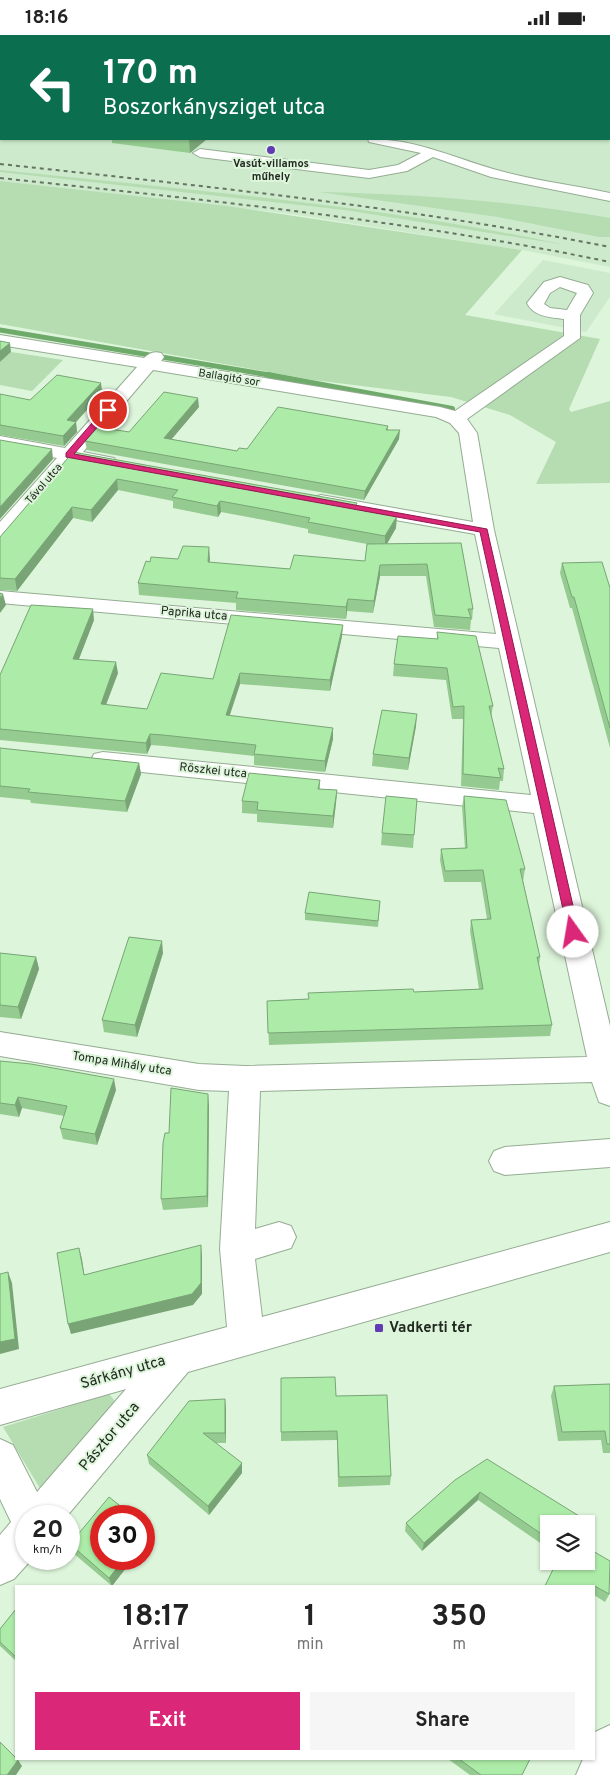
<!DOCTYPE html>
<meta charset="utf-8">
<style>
:root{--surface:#fff;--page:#f6f6f6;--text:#222;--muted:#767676;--accent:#db2777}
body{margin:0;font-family:Overpass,sans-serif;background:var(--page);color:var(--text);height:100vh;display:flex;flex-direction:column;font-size:19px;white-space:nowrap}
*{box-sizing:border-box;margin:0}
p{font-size:16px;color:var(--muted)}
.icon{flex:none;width:28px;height:28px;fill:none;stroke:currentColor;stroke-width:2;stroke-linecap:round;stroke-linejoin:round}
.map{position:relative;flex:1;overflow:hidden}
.side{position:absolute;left:15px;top:1550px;width:580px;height:175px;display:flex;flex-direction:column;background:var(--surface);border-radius:0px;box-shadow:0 1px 4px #0004}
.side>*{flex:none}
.banner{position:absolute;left:0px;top:0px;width:610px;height:105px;box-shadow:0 1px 4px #0004;background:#0b6e4f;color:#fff;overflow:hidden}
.tools{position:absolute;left:540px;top:1480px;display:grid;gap:10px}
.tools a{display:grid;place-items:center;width:55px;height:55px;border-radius:0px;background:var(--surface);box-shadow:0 1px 4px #0004;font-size:25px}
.speed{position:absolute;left:15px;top:1470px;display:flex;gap:10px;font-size:25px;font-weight:700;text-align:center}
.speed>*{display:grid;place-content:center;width:65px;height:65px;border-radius:50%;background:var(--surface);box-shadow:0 1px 4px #0004;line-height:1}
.speed small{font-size:12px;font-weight:400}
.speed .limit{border:8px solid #d22;background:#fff;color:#111}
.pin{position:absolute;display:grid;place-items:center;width:42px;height:42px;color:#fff;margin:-21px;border:2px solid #fff;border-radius:50%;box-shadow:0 1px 5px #0007}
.me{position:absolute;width:55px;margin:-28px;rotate:347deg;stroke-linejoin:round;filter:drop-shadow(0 0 4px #0008)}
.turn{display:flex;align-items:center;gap:18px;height:105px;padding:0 20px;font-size:22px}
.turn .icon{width:65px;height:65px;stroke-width:2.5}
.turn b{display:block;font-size:35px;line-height:42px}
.eta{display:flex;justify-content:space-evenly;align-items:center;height:85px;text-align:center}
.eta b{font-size:30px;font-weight:700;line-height:35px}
.primary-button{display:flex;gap:10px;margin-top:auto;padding:10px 20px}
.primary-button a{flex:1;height:58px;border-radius:0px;background:var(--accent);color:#fff;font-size:20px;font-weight:700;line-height:58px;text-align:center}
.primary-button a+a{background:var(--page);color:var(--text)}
.status{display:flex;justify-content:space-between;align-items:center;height:35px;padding:0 25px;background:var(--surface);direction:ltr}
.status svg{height:14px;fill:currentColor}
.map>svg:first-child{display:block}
.built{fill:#cdebcc}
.green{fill:#b6dcb2}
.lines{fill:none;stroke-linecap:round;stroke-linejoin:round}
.stream-far1{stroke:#6eaa6a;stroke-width:5}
.stream{stroke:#6eaa6a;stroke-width:6}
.minor-casing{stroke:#95ac93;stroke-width:2}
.minor{fill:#fff;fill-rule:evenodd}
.rail{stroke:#667464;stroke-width:2;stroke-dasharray:4 4;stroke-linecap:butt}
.wall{fill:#95cb90}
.shaded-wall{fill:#79a576}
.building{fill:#adeca8;stroke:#79a576}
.route{fill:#db2777;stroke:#8e194d}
.poi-dot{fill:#613bb3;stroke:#ddf5da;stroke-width:2}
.labels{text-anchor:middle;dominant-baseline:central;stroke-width:4;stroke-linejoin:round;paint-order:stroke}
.far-poi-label{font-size:11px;font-weight:bold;fill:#212920;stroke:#ddf5da}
.far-street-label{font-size:11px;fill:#212920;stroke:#ddf5da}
.street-label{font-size:12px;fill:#212920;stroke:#ddf5da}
.near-poi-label{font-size:15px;font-weight:bold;fill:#212920;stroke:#ddf5da;text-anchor:start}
.near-street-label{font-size:15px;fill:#212920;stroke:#ddf5da}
</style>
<div class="status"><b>18:16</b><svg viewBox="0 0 49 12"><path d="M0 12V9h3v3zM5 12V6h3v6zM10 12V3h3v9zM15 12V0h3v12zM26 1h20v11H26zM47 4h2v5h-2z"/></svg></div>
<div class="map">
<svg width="610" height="1740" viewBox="0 0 610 1740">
<rect width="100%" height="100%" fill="#ddf5da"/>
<path class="built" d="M0 25 1 104H609L610 41V232L522 215 291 179 0 146Z
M543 225 610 238V262L586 297 494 279Z"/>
<path class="green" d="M0 0H610V41L609 1H1V25Z
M0 135C189 155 380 170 566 210L345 175 0 137Z
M0 146 227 171 522 215 465 280 600 304 569 374 571 377 610 366V448L536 449 556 407 510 380 451 362 313 345 0 289Z
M319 157C417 159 514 166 610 183V202H599L498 182Z
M11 317 63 325 32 356 0 350V327Z
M109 1359 121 1373 41 1455 3 1392Z"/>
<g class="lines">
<path class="stream-far1" d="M0 295 275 341"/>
<path class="stream" d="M268 340 452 374"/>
<g class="minor-casing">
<path id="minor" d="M0 50H1V58H0Z
M609 90H610V99H609Z
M368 104C415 104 449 121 493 134 531 145 572 150 610 158V166L491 142 433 122 407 136 369 143 200 122 193 118 200 114 369 135 398 130 421 118 369 107Z
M560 242 588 250 593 258 580 280V303L467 384 477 398 494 495 610 991V1071L599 1067 592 1047 260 1056 255 1194 279 1187 291 1191 296 1202 291 1213 255 1224 262 1282 610 1187V1217L188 1337 67 1481H26V1524H32L14 1544 0 1550V1500L11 1487 0 1464V1404L13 1410 37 1457 126 1354 0 1390V1354L227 1292 220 1214 229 1056 199 1055 0 1021V997L199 1029 245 1031 587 1022 534 778 103 733 94 731 91 725 94 719 103 717 531 760 499 613 0 568V556L496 599 475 499 321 472 314 470 311 466 314 462 321 460 473 487 459 398 450 388 436 382 153 335 83 417 114 423 117 427 114 431 107 433 74 427 7 504 0 506V487L57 423 0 413V401L65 413 137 332 0 310V300L144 323C150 318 153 316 161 318L164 322 161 326 440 372 455 376 564 301V284C550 282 534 282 527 268L544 247ZM560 252 577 258 567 275 550 273 544 269 550 258Z
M610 1104V1132L505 1140 494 1136 489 1126 494 1116 505 1112Z
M610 1690V1740H576L583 1724H594L595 1697Z"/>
</g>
<use href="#minor" class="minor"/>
<path class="rail" d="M0 129C204 151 408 172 610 212
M0 143C205 165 408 185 610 227"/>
</g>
<path class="wall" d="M112 104H207L190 118 112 108Z
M101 348 102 358 76 387 77 397 64 411 0 400V359L30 365Z
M199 372 171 404 237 416 388 391V395L399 404 364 465 87 415 85 406 129 397Z
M73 417 357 468V474L396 493 387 509 461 508 473 574 472 585H471L470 595 434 592 426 541H380L373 578 347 576 346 584 236 575V568L139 560 138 548 150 527 178 524H210L209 528 290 534 365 526 367 509 308 498V494L264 485 221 477 218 482 173 473V466L118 455 92 487 73 483 17 556 0 555V502Z
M562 528 610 553V713L572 573H570L560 538Z
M94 585 79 624 118 638 106 670 147 674 213 644 342 601 330 656 240 649 230 680 333 704 325 737 254 730V721L164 711 151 710 147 719 0 705V640Z
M437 597 493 671 491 682 504 734 503 746H500L499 755 461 751 463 684H452L446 645 393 641 394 629 437 604Z
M416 691 408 735 372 731 373 719Z
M0 713 139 728 141 739 127 777 31 768 30 765 0 762Z
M320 745V754L337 755 336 768 333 793 257 787V779L242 778V766Z
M464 761 525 834 523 846 540 922 539 930 552 990 550 1001 269 1010 267 966 308 964 414 957 479 954 470 896 471 885 487 884 481 847H444L440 825 441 814 465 813 462 772Z
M417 764 413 813 381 810 382 798Z
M380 866 378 892 305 885V878Z
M0 918 36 922 39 934 21 984 0 982Z
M163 918 137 1002 104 997 102 985Z
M0 1026 116 1055 97 1110 63 1104 60 1093 64 1081 22 1073 19 1082 0 1079Z
M209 1070 208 1172 163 1175 161 1164 169 1098Z
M281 1343 336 1361 391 1441 390 1450 338 1452 337 1405 281 1406Z
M610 1349V1418H603L601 1405 558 1406 551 1361 554 1351Z
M226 1373V1408H215L242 1438 209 1480 149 1429 147 1420Z
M455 1445 549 1489V1514L478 1465 422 1516 405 1496 406 1488Z
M70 1509 133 1524 112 1551 73 1518Z
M557 1526 610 1558 605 1567 594 1560V1551H545Z
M16 1574V1626L0 1611V1594Z
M448 1724H530L522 1740H470Z"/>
<path class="shaded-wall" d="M191 104H207L190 118 189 105Z
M10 308 11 317 0 327V316Z
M101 348 102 358 76 387 77 397 64 411 63 401 67 385Z
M198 363 199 372 165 412 164 403Z
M400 395 399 404 364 465 365 456Z
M52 414 53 424 0 484V472Z
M117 444 118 455 92 487 91 475Z
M220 466 221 477 218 482 217 471Z
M72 472 73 483 17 556 15 544Z
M397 481 396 493 385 512V501Z
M209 512 210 524 208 539V527Z
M380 530V541L373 578 374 566Z
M3 559 6 570 0 578V563Z
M348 564 347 576 346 584V572Z
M93 574 94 585 75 634 73 624Z
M343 590 342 601 330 656V645Z
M116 627 118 638 102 680 101 669Z
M240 638V649L226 691V680Z
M417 679 416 691 408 735 409 723Z
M333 693V704L325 737V726Z
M150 699 151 710 147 719 146 708Z
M139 728 141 739 127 777 125 766Z
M337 755 336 768 333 793V781Z
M162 906 163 918 137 1002 135 990Z
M36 922 39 934 21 984 18 972Z
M114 1044 116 1055 97 1110 95 1099Z
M208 1059 209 1070 208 1172 207 1161Z
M18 1062 22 1073 19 1082 15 1070Z
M201 1210 202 1221V1259L193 1270 71 1299 68 1289Z
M79 1213 82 1224 86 1251 84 1240Z
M8 1237 12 1248 19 1314 0 1319V1307Z
M225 1364 226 1373V1408L225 1398Z
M242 1428V1438L209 1480 208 1471Z
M480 1457 478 1465 422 1516 424 1508Z
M148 1494 150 1502 144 1510V1499Z
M124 1524H133L112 1551 109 1543Z
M18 1725 22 1731 16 1740H7Z"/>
<path class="building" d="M0 306 10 308 0 316Z
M57 340 101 348 67 385 76 387 63 401 0 390V359L30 365Z
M164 357 198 363 164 403 237 416 239 413 247 414 278 372 388 391 386 395H400L365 456 85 406 98 392 129 397Z
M0 405 52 414 0 472Z
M73 417 357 468 354 474 397 481 385 501 308 487 310 483 264 474 220 466 217 471 172 462 178 455 117 444 91 475 72 472 15 544 0 543V502Z
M461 508 473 574H468L471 583 435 580 427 529 380 530 374 566 348 564 346 572 236 563 238 557 138 548 146 526 150 527 151 522 178 524 183 511 209 512 208 527 290 534 294 520 365 526 367 509Z
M602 527 610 553V693L574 562H572L562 528Z
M0 558 3 559 0 563Z
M31 570 93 574 73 624 116 627 101 669 147 674 161 638 213 644 231 580 343 590 330 645 240 638 226 680 333 693 325 726 254 719 256 710 163 700 150 699 146 708 0 694V640Z
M437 597 476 601 493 671H489L504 734 498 733 501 743 463 739 464 671 453 672 447 633 394 629 398 601 438 604Z
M382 675 417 679 409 723 373 719Z
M0 713 139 728 125 766 28 757 30 754 0 751Z
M249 738 320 745 318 754 337 755 333 781 257 775 258 767 242 766Z
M386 761 417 764 414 800 382 798Z
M464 761 506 765 525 834H520L540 922H537L552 990 268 998 267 966 309 964 308 958 413 954 414 957 483 954 471 885 491 884 483 835 445 836 441 814 467 813Z
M309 857 380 866 378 886 305 878Z
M129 902 162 906 135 990 102 985Z
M0 918 36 922 18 972 0 970Z
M0 1026 31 1029 114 1044 95 1099 60 1093 67 1071 18 1062 15 1070 0 1068Z
M171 1053 208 1059 207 1161 161 1164 163 1108 165 1098H169Z
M201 1210V1248L192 1259 68 1289 57 1218 79 1213 84 1240Z
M8 1237 15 1304 0 1307V1239Z
M335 1342 336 1361 387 1360 391 1441 339 1442 337 1396 281 1397V1343Z
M610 1349V1409H607L605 1396 562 1397 554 1351Z
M225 1364V1398H203L242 1428 208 1471 147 1420 189 1366Z
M487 1424 579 1481 575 1489H549V1504L480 1457 424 1508 406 1488 455 1445Z
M109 1462 133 1481H101V1524H124L109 1543 70 1509Z
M144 1490 148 1494 144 1499Z
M586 1512 610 1526 609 1559 593 1550 592 1551H545L557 1526H586Z
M16 1574V1622L0 1607V1594Z
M0 1707 18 1725 7 1740H0Z
M459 1724H530L522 1740H481Z"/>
<path class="route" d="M105 373 112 375 74 419 487 494 579 897 577 900H569L568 897 480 497 66 422V418Z"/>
<g class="poi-dot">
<circle cx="271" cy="115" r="5"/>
<rect x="374" y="1288" width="10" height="10" rx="2.5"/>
</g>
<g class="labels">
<g class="far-poi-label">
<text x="271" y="129">Vasút-villamos<tspan x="271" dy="13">műhely</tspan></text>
</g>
<g class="far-street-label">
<text transform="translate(229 343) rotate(9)">Ballagitó sor</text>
<text transform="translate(44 449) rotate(-49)">Távol utca</text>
</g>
<g class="street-label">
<text transform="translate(194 579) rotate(5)">Paprika utca</text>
<text transform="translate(213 736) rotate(6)">Röszkei utca</text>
<text transform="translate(122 1029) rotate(9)">Tompa Mihály utca</text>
</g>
<g class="near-poi-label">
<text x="389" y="1293">Vadkerti tér</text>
</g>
<g class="near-street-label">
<text transform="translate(123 1338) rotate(-16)">Sárkány utca</text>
<text transform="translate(110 1402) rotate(-50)">Pásztor utca</text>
</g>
</g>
</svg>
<div class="tools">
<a><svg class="icon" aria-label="layers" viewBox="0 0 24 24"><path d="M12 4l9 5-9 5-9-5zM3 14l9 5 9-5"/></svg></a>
</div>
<div class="speed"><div>20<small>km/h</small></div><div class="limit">30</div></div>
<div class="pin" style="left:108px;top:375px;background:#d93025"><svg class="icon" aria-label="arrive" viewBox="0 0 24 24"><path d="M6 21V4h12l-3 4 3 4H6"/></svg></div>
<svg class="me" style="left:573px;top:897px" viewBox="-20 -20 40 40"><circle r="19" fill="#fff"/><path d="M0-13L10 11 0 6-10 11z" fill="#db2777"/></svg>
<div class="banner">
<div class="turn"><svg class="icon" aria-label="left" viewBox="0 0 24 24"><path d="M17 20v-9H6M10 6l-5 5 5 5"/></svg><div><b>170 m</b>Boszorkánysziget utca</div></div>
</div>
<section class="side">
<div class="eta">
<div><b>18:17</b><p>Arrival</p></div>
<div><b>1</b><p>min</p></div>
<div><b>350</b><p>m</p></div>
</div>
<div class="primary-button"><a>Exit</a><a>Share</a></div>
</section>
</div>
